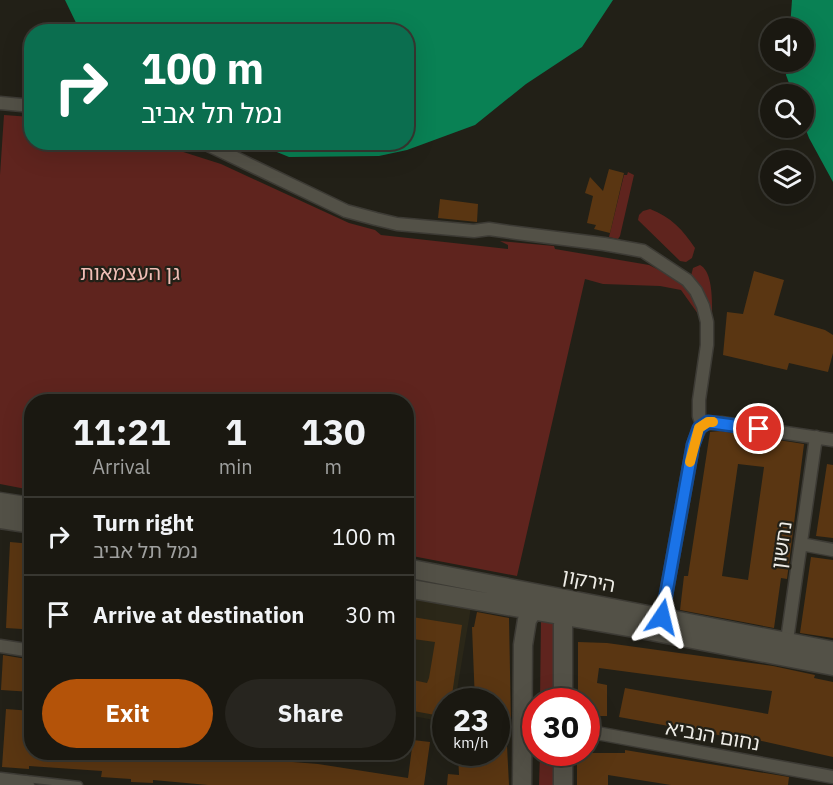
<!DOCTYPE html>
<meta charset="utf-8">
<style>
:root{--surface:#1a1811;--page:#27251f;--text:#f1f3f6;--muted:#9fa09f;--line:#383731;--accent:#b45309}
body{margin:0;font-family:"IBM Plex Sans","Noto Sans Hebrew",sans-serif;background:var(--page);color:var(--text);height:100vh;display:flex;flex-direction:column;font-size:22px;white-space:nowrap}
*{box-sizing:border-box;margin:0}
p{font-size:20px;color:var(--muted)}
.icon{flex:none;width:33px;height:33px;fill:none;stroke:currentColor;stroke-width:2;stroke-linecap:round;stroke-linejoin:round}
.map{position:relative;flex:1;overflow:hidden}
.side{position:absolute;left:24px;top:394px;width:390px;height:366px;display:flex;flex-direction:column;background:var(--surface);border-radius:24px;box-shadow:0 6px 24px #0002,0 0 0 2px var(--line)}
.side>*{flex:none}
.guide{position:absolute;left:24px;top:24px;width:390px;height:126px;border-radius:24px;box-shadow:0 6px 24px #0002,0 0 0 2px var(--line);background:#0b6e4f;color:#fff;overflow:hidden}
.buttons{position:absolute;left:760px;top:18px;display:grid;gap:12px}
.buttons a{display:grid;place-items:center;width:54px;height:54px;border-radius:50%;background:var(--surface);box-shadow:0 6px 24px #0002,0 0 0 2px var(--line);font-size:30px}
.speed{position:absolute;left:432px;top:688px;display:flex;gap:12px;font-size:30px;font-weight:700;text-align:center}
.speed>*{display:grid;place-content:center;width:78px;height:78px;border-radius:50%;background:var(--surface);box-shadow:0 6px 24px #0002,0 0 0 2px var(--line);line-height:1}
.speed small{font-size:15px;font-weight:400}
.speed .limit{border:9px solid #d22;background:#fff;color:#111}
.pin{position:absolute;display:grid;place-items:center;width:51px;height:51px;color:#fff;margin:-26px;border:3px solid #fff;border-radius:50%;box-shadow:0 2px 6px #0007}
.me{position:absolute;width:66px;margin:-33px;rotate:10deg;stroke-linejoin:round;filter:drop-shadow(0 0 4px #0008)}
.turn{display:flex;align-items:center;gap:21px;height:126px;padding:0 18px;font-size:27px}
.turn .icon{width:78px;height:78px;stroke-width:2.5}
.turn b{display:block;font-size:42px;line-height:51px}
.eta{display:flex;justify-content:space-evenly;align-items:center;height:102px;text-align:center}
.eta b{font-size:36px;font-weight:700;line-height:42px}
.button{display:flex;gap:12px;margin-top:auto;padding:12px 18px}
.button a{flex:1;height:69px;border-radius:36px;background:var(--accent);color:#fff;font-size:24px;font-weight:700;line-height:69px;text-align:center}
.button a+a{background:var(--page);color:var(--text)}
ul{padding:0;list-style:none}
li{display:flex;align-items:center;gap:18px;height:78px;padding:0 18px;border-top:2px solid var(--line)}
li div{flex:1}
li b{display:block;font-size:22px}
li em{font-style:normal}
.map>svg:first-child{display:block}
.built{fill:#2b2718}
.green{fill:#5f241e}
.water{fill:#098154}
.building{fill:#5a3612;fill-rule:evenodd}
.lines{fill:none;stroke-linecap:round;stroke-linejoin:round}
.lane-casing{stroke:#3d3b35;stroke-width:9}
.street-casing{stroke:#3d3b35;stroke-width:15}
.secondary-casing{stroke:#3d3b35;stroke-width:21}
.lane{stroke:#535147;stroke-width:6}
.street{stroke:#535147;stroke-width:12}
.secondary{stroke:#535147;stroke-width:18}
.route-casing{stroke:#114b97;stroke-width:15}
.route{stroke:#1a73e8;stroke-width:10}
.slow{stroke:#f59e0b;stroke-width:10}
.labels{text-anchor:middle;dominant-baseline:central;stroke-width:4.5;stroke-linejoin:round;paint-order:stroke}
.park-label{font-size:20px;fill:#f0beb6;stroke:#222017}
.street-label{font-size:20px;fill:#eeece6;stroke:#222017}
</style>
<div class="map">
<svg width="833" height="785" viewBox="0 0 833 785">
<rect width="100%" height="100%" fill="#222017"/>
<path class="built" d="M406 597 471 607 455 702H446L445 722 407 715Z"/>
<path class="green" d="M4 115 31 117 32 142 155 143 221 164 349 223 375 230 381 235 508 249V245L500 241 554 246 555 249 649 265 683 282 695 300 703 321 681 290 660 286 603 284 585 279 517 576 407 555 406 402H32L31 490 0 484V175Z
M628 172 634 175 620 236 618 239 609 237 624 175H627Z
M650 209C671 217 683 230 695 248L692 258 686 262 680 261 638 220 639 215 643 211Z
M700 265C714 272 712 306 712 321L691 276 693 268Z
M541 619 560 620 559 702H540Z
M540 753H559V785H539Z"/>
<path class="water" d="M65 0H613L582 47 526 84 475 125 407 150 379 156 289 157 255 143 406 142V32L80 31Z
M792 0H833V182L809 138 804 125V94H793L786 75 787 62H804V28H790Z"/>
<path class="building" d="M609 169 624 173 610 233 594 229 596 225 587 223 593 196 585 193 590 177 603 191Z
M440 199 478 204 477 222 438 218Z
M754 271 784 280 774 315 825 330 833 335V353L828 372 789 363 787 370 723 355 727 312 743 314Z
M720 431 804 444 787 579 781 578 774 628 680 610 684 576H688L710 432ZM738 464 764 467 748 580 722 576Z
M827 464 833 465V538L816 536Z
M10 542 32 544V581H26L22 629 6 628Z
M811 557 833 560V638L800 633Z
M477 612 509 618 511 725 506 726 509 785H447L448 774 459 775 458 753H496V702H475L472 627H474Z
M406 616 462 625 451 702H446V717L408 710 413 680 427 683 429 678 435 642 406 638Z
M578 642 607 643 773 666 815 675 814 678 833 682V757L757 740V742L619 717 625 688 768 714 772 691 599 668 597 683 607 685V716H586V702H578Z
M3 655 32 660V692L1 690Z
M6 709 32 711 30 753 225 755 243 756V758L318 764 408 778 413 740 430 742 424 785H208L153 780V783L131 782V779L101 777 102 771 29 766V769L2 767Z
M625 750 789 777 788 785H671L608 775V785H577V753H625Z"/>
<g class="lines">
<g class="lane-casing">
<path id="lane" d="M26 779 79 785"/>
</g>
<g class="street-casing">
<path id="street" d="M0 103 32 106
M202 142 346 211 376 219 397 224 474 231 489 229 517 233 604 244 643 251 687 280 696 291 703 306 707 322V345L699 400V416L702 425
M801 544 833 550
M659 624 662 617 693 445C700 426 700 422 721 423L833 440
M0 646 32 651
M786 647 816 437
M586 731 833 777"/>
</g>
<g class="secondary-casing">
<path id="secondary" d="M0 502 32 507
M0 519 32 524
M406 568 833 651
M406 588 651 631 833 666
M560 607 563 617V702
M0 782 25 785
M522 785 523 645 527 620 533 610 541 604
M563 785V753"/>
</g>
<use href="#lane" class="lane"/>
<use href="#street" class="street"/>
<use href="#secondary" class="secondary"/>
</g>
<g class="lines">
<g class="route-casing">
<path id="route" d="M662 617 693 445 699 428 708 422 759 429"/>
</g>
<use href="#route" class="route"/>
<path class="slow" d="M690 462 699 428 708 422H713"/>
</g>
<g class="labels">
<g class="park-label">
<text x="130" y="272">גן העצמאות</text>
</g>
<g class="street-label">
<text transform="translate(781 545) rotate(-82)">נחשון</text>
<text transform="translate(589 580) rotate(11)">הירקון</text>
<text transform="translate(713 735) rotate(10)">נחום הנביא</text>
</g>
</g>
</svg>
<div class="buttons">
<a><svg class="icon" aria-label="sound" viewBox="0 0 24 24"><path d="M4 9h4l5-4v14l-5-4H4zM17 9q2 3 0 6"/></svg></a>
<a><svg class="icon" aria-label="search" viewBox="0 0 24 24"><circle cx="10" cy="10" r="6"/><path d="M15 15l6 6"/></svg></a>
<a><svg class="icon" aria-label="layers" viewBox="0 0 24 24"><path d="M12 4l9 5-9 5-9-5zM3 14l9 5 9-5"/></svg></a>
</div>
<div class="speed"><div>23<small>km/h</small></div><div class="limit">30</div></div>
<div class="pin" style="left:759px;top:429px;background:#d93025"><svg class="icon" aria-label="arrive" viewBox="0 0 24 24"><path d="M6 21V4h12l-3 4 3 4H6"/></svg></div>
<svg class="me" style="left:662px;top:617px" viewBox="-20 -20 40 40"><path d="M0-17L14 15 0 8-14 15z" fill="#1a73e8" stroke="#fff" stroke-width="4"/></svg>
<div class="guide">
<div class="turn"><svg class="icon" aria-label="right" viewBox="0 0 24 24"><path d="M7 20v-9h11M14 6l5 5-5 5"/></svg><div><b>100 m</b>נמל תל אביב</div></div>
</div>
<section class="side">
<div class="eta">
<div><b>11:21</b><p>Arrival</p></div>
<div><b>1</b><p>min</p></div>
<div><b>130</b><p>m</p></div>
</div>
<ul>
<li><svg class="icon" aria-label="right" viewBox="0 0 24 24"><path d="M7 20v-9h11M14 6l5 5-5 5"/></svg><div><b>Turn right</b><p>נמל תל אביב</p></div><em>100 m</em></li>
<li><svg class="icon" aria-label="arrive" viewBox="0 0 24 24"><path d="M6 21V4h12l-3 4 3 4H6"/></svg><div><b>Arrive at destination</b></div><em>30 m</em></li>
</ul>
<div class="button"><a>Exit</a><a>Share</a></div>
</section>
</div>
